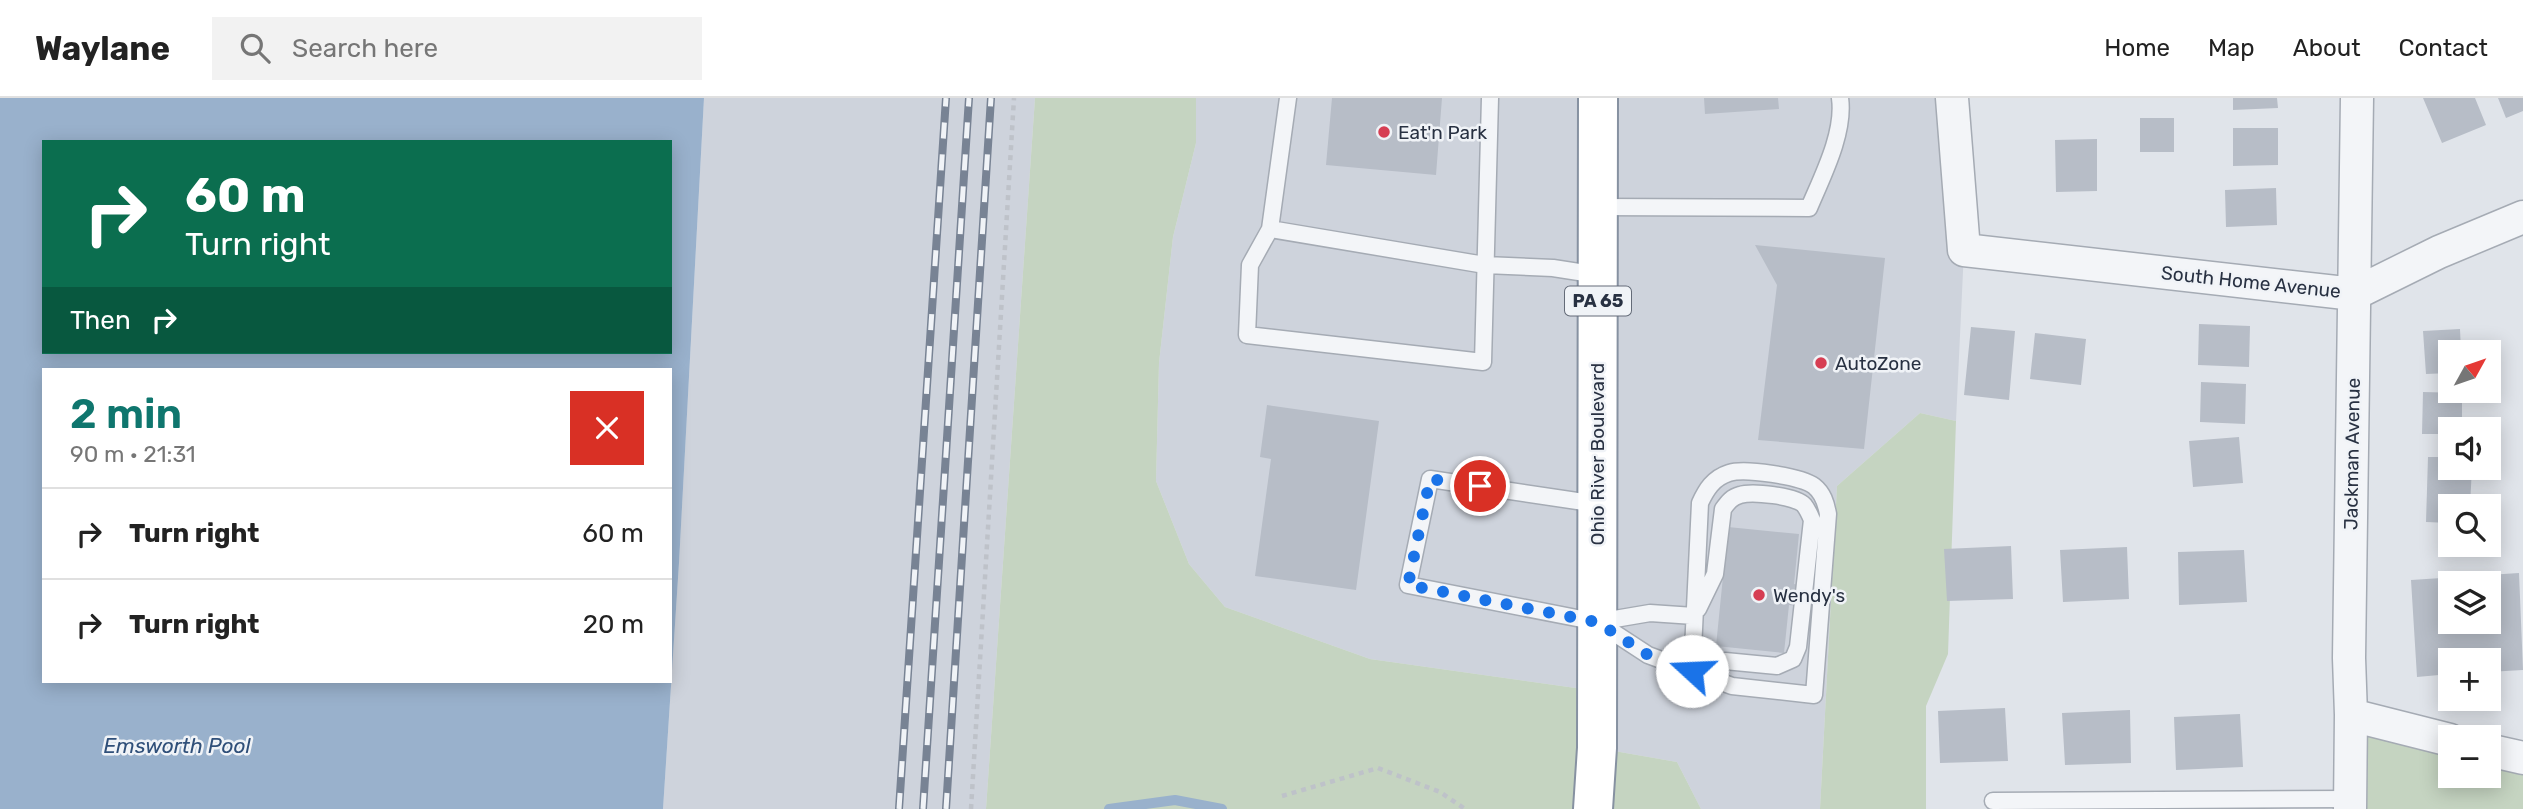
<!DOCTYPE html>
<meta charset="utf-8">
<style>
:root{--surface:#fff;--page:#f2f2f2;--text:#222;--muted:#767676;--line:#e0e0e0;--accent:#0f766e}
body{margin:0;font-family:Rubik,sans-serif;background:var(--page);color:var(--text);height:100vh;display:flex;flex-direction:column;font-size:26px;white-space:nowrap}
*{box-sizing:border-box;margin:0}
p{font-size:23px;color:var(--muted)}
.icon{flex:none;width:38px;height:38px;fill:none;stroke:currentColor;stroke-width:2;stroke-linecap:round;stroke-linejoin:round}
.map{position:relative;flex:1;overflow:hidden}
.drawer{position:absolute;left:42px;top:270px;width:630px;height:315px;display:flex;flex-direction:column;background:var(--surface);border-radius:0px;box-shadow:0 4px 18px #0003}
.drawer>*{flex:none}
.guide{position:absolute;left:42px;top:42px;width:630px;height:214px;border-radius:0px;box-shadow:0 4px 18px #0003;background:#0b6e4f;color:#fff;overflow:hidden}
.needle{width:46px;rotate:50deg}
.controls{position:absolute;left:2438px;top:242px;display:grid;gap:14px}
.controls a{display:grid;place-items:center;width:63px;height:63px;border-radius:0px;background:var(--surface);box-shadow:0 4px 18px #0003;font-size:35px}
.pin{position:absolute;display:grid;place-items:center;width:60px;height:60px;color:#fff;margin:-30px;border:4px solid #fff;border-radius:50%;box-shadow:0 2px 7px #0007}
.me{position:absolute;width:77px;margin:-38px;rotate:290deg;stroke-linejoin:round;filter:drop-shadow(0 0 5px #0008)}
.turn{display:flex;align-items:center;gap:24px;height:147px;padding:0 28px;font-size:32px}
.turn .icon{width:91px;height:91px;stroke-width:2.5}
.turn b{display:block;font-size:49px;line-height:60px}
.then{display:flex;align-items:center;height:66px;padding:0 28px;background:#0003;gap:14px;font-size:26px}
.round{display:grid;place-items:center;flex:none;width:74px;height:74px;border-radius:0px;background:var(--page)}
.headline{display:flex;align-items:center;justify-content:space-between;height:119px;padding:0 28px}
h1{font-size:42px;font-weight:600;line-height:52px;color:var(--accent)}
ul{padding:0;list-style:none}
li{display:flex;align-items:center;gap:21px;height:91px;padding:0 28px;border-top:2px solid var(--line)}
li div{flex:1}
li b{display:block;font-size:26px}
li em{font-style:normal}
header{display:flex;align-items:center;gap:42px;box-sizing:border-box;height:98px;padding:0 35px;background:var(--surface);border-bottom:2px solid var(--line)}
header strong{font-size:33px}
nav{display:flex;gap:38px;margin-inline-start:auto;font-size:24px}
.search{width:490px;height:63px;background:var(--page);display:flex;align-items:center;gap:18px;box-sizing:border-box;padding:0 24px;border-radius:0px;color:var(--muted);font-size:26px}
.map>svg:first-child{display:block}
.built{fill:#ced3dc}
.green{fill:#c5d4c1}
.water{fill:#99b1cc;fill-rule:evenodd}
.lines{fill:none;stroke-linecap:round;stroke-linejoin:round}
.stream{stroke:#99b1cc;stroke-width:10}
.building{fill:#b7bdc7;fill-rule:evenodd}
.lane-casing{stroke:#a5abb4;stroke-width:19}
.street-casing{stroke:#a5abb4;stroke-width:35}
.highway-casing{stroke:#8691a1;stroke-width:42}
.path{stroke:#bec2c9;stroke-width:4.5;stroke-dasharray:5 5;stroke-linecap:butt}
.lane{stroke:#f3f5f8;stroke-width:16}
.street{stroke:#f3f5f8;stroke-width:32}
.highway{stroke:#fff;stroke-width:38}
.rail-casing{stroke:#788394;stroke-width:8}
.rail{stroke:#f0f3f7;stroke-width:5;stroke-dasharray:16;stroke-linecap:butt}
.route{stroke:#1a73e8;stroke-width:12;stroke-dasharray:0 21.6}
.poi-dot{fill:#d63e53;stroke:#f0f3f7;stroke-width:2.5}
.labels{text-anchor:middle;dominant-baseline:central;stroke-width:5;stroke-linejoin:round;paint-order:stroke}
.shield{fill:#f0f3f7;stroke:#646b78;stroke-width:2}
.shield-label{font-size:18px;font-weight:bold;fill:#283142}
.poi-label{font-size:19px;fill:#283142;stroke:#f0f3f7;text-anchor:start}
.street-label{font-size:19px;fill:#283142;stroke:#f0f3f7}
.water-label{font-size:21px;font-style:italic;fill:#2f4f79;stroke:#f0f3f7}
</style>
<header>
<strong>Waylane</strong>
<div class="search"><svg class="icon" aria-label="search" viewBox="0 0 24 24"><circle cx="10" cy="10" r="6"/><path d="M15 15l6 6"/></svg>Search here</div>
<nav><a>Home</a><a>Map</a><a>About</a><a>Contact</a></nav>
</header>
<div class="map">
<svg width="2523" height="711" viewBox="0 0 2523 711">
<rect width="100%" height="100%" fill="#e0e4ea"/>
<path class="built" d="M704 0H1035L986 711H663L679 465Z
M1196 0H1952L1964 152 1956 323 1920 315 1837 388 1820 711H1701L1677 664 1597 650V593L1370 561 1225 509 1189 466 1156 383 1159 265 1173 139 1196 45Z"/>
<path class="green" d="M1035 0H1196V45L1173 139 1159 265 1156 383 1189 466 1225 509 1370 561 1597 593V650L1677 664 1701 711H986Z
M1920 315 1956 323 1948 556 1926 608V711H1820L1837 388Z
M2351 617 2450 642V677H2488L2489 652 2523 660V711H2350Z"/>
<path class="water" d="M0 0H704L679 465 663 711H0ZM44 44H670V254H44ZM44 271H670V583H44Z"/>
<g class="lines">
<path class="stream" d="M1109 711 1175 702 1222 711"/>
</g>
<path class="building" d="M1332 0H1442L1436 77 1326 67Z
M1704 0H1778L1779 11 1705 16Z
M2233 0H2277L2278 10 2233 12Z
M2423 0H2475L2486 27 2442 45Z
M2498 0H2523V13L2506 20Z
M2140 20H2174V54H2140Z
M2233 30H2278V67L2233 68Z
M2097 41V93L2056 94 2055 42Z
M2276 90 2277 127 2226 129 2225 92Z
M1755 147 1885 160 1864 351 1758 342 1777 187Z
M2199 226 2250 228 2249 269 2198 267Z
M1971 229 2015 233 2009 302 1964 297Z
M2460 231 2461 254H2450V275L2426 276 2423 233Z
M2035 235 2086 241 2081 287 2030 281Z
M2201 284 2246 286 2245 326 2200 324Z
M2423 294 2462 295V331H2450V336H2422Z
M1267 307 1379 323 1356 492 1255 478 1271 361 1260 359Z
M2239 339 2243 385 2193 389 2189 343Z
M2428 359H2450V369H2472L2470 408H2450V425L2426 424Z
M1728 429 1799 436 1794 486 1799 487 1797 508 1789 507 1784 555 1716 548Z
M2011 448 2013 501 1947 503 1944 451Z
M2127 449 2129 501 2063 504 2060 452Z
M2244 452 2247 504 2179 507 2178 454Z
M2519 475 2523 572 2488 574V562H2450V576L2417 579 2411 482ZM2450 485H2488V523H2450Z
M2005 610 2008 663 1940 665 1938 613Z
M2130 612 2131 665 2065 667 2062 615Z
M2240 616 2243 669 2176 672 2174 619Z"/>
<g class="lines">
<g class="lane-casing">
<path id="lane" d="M1288 0 1270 131 1250 167 1247 237 1483 264 1490 0
M1597 109 1809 110C1822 79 1845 35 1840 0
M1270 131 1485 167 1553 170 1598 177
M1597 406 1430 381 1408 487 1597 524 1650 515 1694 518
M1599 525 1648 557 1732 588 1814 597 1828 416C1826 405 1823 395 1814 388 1801 378 1744 370 1729 375 1713 380 1706 392 1700 405L1692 573
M1692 573 1725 563 1777 568 1793 561 1798 549 1812 422C1810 417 1808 412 1804 407 1796 398 1752 393 1740 397 1732 399 1728 404 1723 411L1715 476 1698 511
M1993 703 2350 701"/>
</g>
<g class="street-casing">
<path id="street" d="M1952 0 1964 152 2354 196 2439 154 2523 119
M2351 617 2450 642
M2488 652 2523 660
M2350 711 2351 617 2349 560 2357 0"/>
</g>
<g class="highway-casing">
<path id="highway" d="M1593 711 1597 650 1598 0"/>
</g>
<path class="path" d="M1282 698 1378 670 1440 694 1465 711
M971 711 1014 0"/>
<use href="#lane" class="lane"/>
<use href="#street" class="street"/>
<use href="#highway" class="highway"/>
<g class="rail-casing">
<path id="rail" d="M899 711 946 0
M923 711 969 0
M946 711 991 0"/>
</g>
<use href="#rail" class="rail"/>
</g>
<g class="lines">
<path class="route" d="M1480 388 1430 381 1408 487 1597 524 1648 557 1692 573"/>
</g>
<g class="poi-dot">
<circle cx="1384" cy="34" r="7"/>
<circle cx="1821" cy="265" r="7"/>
<circle cx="1759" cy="497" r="7"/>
</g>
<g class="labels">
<rect class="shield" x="1565" y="188.5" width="66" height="29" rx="5"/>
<g class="shield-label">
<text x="1598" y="203">PA 65</text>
</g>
<g class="poi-label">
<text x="1398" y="34">Eat'n Park</text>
<text x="1835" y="265">AutoZone</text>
<text x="1773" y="497">Wendy's</text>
</g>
<g class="street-label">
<text transform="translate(2251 184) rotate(6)">South Home Avenue</text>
<text transform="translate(1597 356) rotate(-90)">Ohio River Boulevard</text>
<text transform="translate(2352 356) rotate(-89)">Jackman Avenue</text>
</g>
<g class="water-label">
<text x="177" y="647">Emsworth Pool</text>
</g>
</g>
</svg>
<div class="controls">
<a><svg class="needle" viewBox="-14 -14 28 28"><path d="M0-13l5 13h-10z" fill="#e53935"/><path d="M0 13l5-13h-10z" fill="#767676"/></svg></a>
<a><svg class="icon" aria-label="sound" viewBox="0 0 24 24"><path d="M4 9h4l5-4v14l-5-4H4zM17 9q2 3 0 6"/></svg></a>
<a><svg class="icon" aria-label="search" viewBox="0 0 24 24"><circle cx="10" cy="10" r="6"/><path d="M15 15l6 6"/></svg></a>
<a><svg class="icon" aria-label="layers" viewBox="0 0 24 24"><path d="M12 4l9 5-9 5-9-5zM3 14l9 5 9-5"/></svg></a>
<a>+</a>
<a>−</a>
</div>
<div class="pin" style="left:1480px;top:388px;background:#d93025"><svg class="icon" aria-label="arrive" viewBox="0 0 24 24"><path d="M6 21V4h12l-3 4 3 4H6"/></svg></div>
<svg class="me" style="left:1692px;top:573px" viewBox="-20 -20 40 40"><circle r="19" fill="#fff"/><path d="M0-13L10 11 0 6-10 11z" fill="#1a73e8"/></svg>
<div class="guide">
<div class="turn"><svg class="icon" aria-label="right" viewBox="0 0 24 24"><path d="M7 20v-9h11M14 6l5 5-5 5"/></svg><div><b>60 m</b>Turn right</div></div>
<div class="then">Then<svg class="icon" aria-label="right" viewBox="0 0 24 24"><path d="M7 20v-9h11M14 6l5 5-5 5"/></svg></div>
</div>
<section class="drawer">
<div class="headline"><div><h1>2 min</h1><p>90 m · 21:31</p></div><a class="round" style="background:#d93025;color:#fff"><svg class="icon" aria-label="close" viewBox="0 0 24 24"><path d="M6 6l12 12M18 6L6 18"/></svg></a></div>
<ul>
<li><svg class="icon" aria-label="right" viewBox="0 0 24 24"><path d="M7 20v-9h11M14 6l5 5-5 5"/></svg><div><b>Turn right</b></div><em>60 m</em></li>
<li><svg class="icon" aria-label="right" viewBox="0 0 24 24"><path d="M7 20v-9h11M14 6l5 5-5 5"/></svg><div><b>Turn right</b></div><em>20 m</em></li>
</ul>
</section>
</div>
